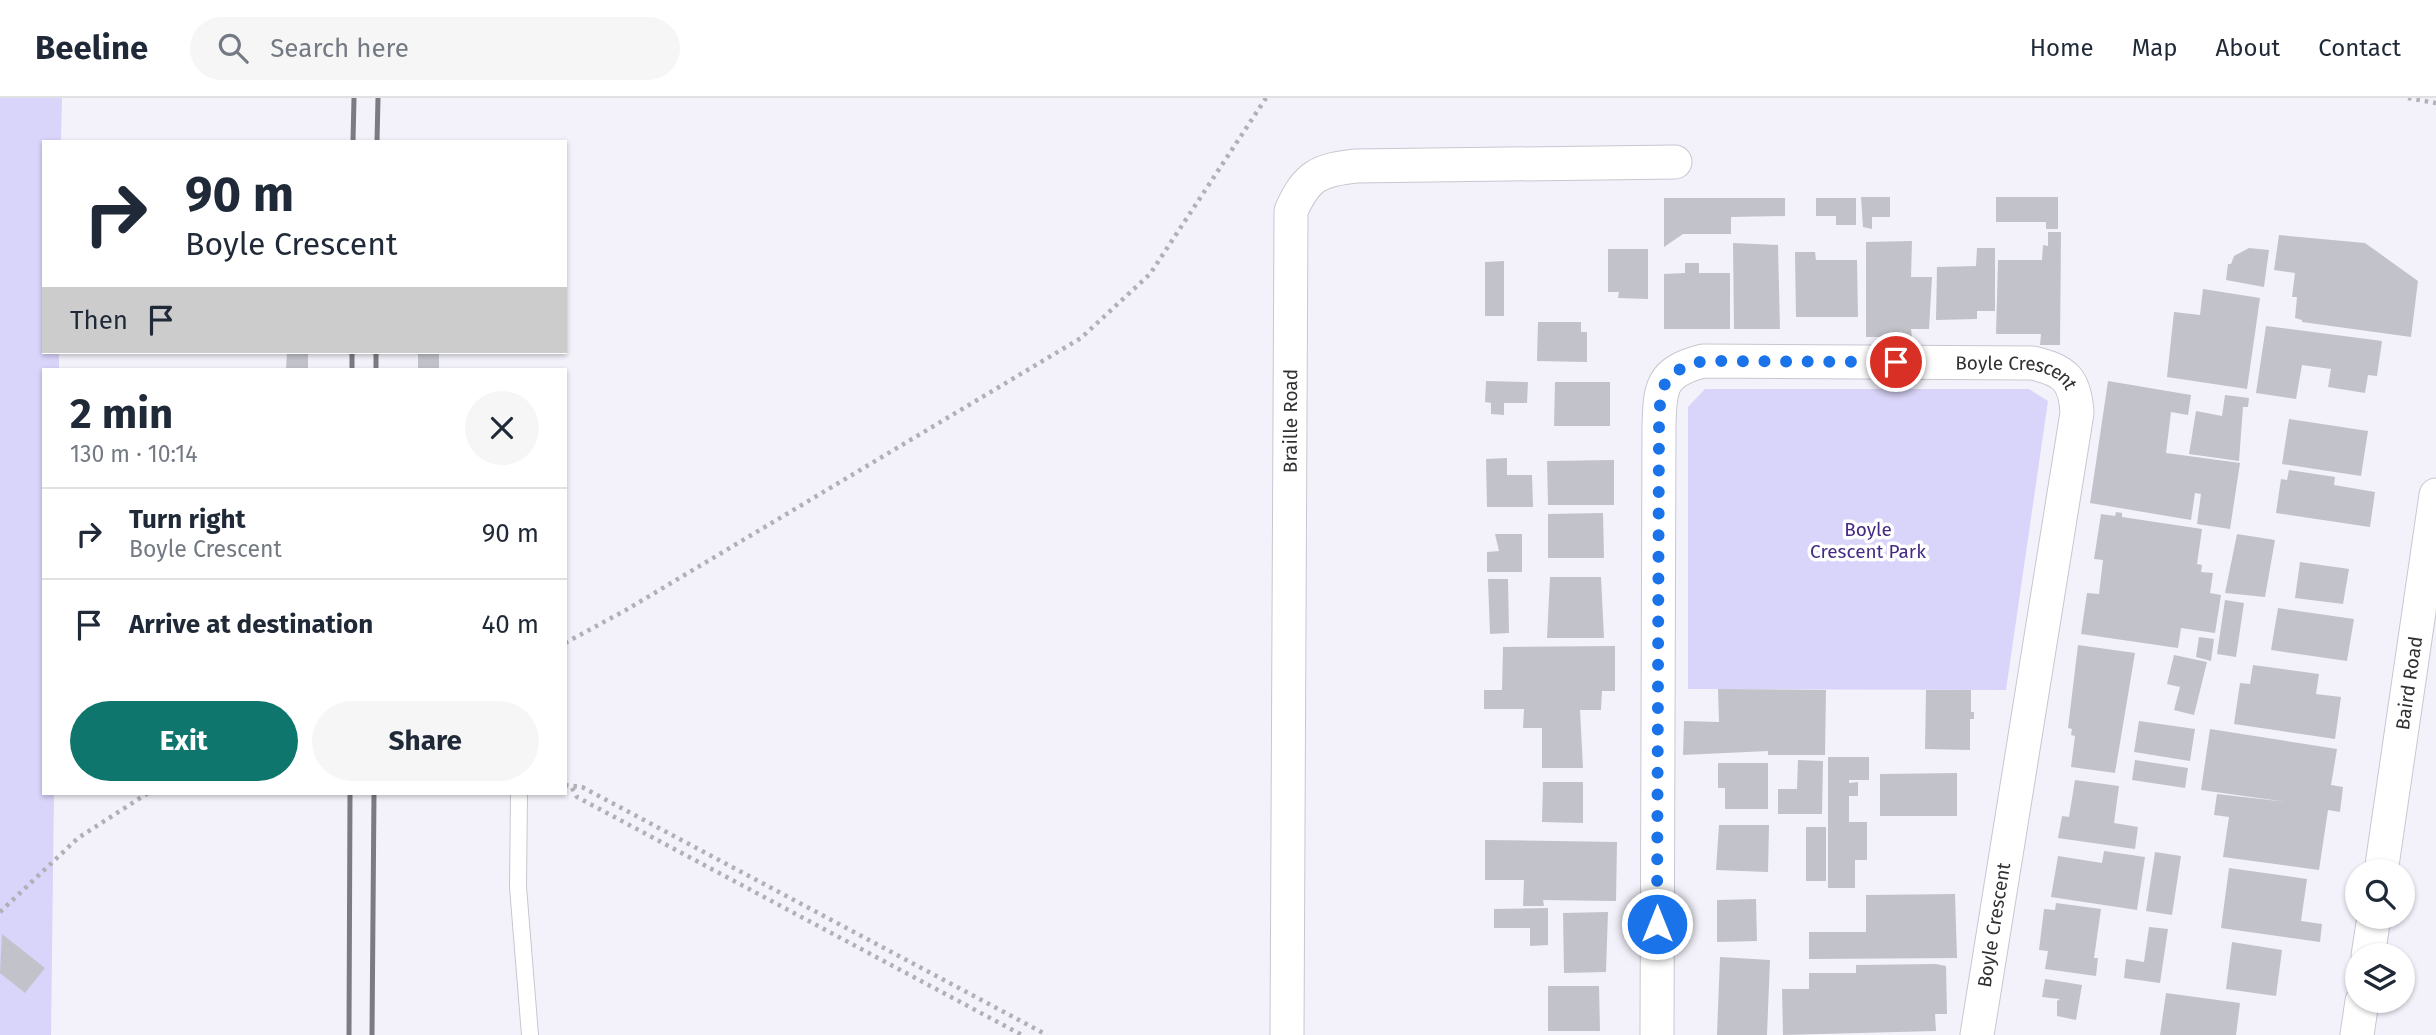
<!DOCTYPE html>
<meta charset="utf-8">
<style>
:root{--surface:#fff;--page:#f6f6f7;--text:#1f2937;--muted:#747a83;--line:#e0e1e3;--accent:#0f766e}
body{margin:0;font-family:"Fira Sans",sans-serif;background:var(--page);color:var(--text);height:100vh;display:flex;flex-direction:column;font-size:26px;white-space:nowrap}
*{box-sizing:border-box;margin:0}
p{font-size:23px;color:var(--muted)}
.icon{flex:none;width:38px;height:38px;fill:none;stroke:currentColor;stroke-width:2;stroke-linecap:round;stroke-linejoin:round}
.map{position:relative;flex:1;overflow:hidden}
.drawer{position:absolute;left:42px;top:270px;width:525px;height:427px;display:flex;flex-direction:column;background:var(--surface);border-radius:0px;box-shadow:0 2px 5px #0004}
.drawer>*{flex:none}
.guide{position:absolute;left:42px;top:42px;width:525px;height:214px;border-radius:0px;box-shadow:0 2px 5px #0004;background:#fff;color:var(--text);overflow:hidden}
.buttons{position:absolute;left:2345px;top:761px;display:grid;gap:14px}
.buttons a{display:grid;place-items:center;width:70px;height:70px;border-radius:50%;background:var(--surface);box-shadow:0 2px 5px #0004;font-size:35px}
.pin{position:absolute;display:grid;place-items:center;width:60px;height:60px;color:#fff;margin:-30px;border:4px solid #fff;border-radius:50%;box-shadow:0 2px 7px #0007}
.me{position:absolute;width:77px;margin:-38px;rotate:0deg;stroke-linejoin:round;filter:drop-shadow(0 0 5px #0008)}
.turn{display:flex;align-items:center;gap:24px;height:147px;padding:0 28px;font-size:32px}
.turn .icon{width:91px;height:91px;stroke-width:2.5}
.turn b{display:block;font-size:49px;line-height:60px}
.then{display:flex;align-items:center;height:66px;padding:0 28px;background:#0003;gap:14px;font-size:26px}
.round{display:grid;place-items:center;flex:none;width:74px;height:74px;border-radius:37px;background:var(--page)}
.headline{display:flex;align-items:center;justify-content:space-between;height:119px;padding:0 28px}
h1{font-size:42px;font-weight:700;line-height:52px}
.primary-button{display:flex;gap:14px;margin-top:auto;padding:14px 28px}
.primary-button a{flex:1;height:80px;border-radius:42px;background:var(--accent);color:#fff;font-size:28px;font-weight:700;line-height:80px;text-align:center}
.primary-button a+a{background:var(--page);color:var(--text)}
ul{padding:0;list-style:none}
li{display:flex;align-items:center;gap:21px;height:91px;padding:0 28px;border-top:2px solid var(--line)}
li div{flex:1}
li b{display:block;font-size:26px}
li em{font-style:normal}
header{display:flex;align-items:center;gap:42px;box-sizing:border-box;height:98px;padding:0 35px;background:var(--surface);border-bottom:2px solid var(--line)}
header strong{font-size:33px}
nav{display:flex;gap:38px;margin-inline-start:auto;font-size:24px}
.search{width:490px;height:63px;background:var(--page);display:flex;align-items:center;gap:18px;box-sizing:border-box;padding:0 24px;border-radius:38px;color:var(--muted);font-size:26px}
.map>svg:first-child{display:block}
.green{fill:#d9d4f9}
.building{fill:#c2c2ca}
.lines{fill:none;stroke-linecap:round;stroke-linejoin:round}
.lane-casing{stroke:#c8c7d0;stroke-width:18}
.street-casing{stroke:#c8c7d0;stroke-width:35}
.path{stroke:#b1b0b7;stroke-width:4.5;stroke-dasharray:3.5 5;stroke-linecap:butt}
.lane{stroke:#fff;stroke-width:16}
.street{stroke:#fff;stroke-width:33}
.rail{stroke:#7c7b81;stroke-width:5}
.route{stroke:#1a73e8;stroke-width:12;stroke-dasharray:0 21.6}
.labels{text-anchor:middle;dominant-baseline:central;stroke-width:7;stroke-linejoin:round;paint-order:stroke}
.street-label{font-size:19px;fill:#313134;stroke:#fff}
.park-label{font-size:19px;fill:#442a83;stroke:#fff}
</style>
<header>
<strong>Beeline</strong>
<div class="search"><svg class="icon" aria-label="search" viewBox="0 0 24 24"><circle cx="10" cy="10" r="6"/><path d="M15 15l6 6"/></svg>Search here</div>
<nav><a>Home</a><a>Map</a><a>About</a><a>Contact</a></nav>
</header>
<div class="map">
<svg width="2436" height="937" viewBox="0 0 2436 937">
<rect width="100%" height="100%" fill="#f3f2fb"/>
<path class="green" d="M0 0H62L61 44H44V254H59V271H44V695H54L51 937H0Z
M1705 291H2029L2048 303 2006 592 1688 591V309Z"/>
<path class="building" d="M1861 99H1890V119H1872V131L1863 129Z
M1996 99H2058V131H2046V124H1996Z
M1664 100H1785V118L1731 119V136H1683L1664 149Z
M1816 100H1856V127H1836V118H1816Z
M2048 134H2061L2060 247H2040L2041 236H1996L1998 162H2042L2043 147 2048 148Z
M2279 137 2365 145 2418 183 2411 239 2302 224V222L2295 220 2297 199H2292L2295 175 2274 172Z
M1912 143 1911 179H1932L1929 231H1911L1912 239H1866V144Z
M1733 145 1778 147 1780 231H1734Z
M1977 150H1995V213H1977V221L1936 222 1937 169 1976 168Z
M2249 150 2269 152 2264 189 2226 182 2228 166H2231L2234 158Z
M1608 151H1648V201L1618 200 1619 194H1608Z
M1795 154H1815L1816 162H1857L1858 219H1796Z
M1504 163V218H1485V164Z
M1685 165H1699V175H1730V231H1664V176L1685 175Z
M2203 191 2260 200 2247 291 2167 279 2174 214 2200 217Z
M1538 224H1581V234H1587V264L1537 263Z
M2266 228 2382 243 2377 278 2368 277 2365 295 2328 289 2331 271 2302 267 2296 301 2256 295Z
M287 254H308V271H286Z
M418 254H439V271H418Z
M1486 283 1528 284 1527 305H1504V317L1491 316V305L1485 304Z
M2108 283 2191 297 2188 317 2171 314 2166 355 2240 365 2230 431 2197 426 2201 396 2195 395 2191 422 2090 405Z
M1555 284H1610V328H1554Z
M2225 297 2249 300 2248 309H2243L2239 363 2189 356 2196 313 2222 318Z
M2289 321 2368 333 2361 378 2282 366Z
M1507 360V377H1532L1533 409H1487L1486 361Z
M1614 362V407H1548L1547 363Z
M2289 372 2335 379 2334 387 2375 394 2370 429 2276 415 2281 381 2287 382Z
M2116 414 2122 415V419L2202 431 2197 466 2202 467 2201 474 2213 475 2210 495 2221 497 2215 535 2181 530 2178 550 2081 536 2087 495 2099 496 2103 462 2094 461 2101 416 2115 418Z
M1603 415 1604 460H1548V416Z
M1495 436H1522V474H1487V454L1499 453Z
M2237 436 2275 442 2265 499 2225 495Z
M2300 464 2349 471 2343 506 2295 500Z
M1550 479H1601L1604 540H1547Z
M1488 481H1508L1509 535 1490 536Z
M2225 502 2244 505 2236 559 2217 556Z
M2278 510 2354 521 2347 563 2271 552Z
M2199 539 2214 541 2211 563 2196 559Z
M2078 547 2135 555 2115 675 2071 669 2075 638 2071 637 2072 631 2068 630Z
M1615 548V593H1602L1601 612H1580L1583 670H1542V630H1523L1524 611H1484V592H1502L1503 549Z
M2174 557 2207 564 2194 617 2174 612 2180 589 2167 586Z
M2253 567 2319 576 2316 596 2341 599 2335 641 2234 626 2240 585 2250 586Z
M1718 591 1826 592 1825 657H1768V653L1683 657 1684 623 1719 624Z
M1926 592H1971V614H1974V621H1970V652L1925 651Z
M2139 623 2195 631 2190 663 2134 654Z
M2210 631 2337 651 2331 687 2343 689 2340 714 2328 712 2319 772 2223 759 2229 719 2214 717 2217 696 2287 704 2201 692Z
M1828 659H1869V682H1849V685L1858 684V698H1849V724H1867V762H1855V790H1828Z
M1798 662 1823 663 1822 716H1778V691H1797Z
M2135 662 2188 670 2185 690 2132 682Z
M1718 665H1768V711H1725V690H1718Z
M1957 675V718H1880V676Z
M2075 682 2119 688 2114 725 2138 729 2135 751 2058 740 2062 718 2069 719Z
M1543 684H1583V725L1542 724Z
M1719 727H1769L1768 774 1716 772Z
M1806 729H1826V783H1806Z
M1485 742 1617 744 1616 803 1543 802 1544 808H1523L1524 782H1485Z
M2104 753 2145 759 2137 812 2051 799 2058 758 2102 765Z
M2155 754 2181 758 2172 817 2146 813Z
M2229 770 2307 781 2301 823 2322 826 2320 844 2221 830Z
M1955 796 1957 860 1809 861V834H1866V797Z
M1756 801 1757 843 1717 844V802Z
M2056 805 2101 811 2094 860H2098L2096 878 2045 871 2048 853 2039 852 2044 811 2055 812Z
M1548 810V847L1530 848V830H1494V811Z
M1608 814 1606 874 1564 875 1563 815Z
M2149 829 2168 831 2160 885 2124 880 2126 861 2144 864Z
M2 836 45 870 25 895 0 875Z
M2232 844 2282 852 2276 898 2226 891Z
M1720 859 1770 862 1767 937H1717Z
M1936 866 1946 868 1947 916H1935L1936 933 1783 937 1782 891H1809V875H1856V867Z
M2045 881 2082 887 2076 922 2057 918V903L2060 901 2042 899Z
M1548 888H1599L1600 933H1548Z
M2166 895 2240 905 2236 937H2160Z"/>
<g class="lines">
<g class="lane-casing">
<path id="lane" d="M519 695 518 789 530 937"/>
</g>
<g class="street-casing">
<g id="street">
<path id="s1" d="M2381 774 2436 397"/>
<path d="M2368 858 2374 819"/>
<path id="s2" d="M1287 937 1291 113C1307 77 1319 72 1356 68L1675 64"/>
<path id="s3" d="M1657 937 1659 329C1660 288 1661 274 1703 263L2033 265C2066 273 2075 282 2077 315L1977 937"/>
<path d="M2357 937 2362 903"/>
</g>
</g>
<path class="path" d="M2408 0 2436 5
M565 545 626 512 1081 240 1150 176 1266 0
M565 687 582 689 1047 937
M572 690 577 699 1022 937
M0 814 78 740 148 695"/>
<use href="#lane" class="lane"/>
<use href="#street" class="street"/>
<path class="rail" d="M353 44 354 0
M377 44 378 0
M352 271V254
M376 271V254
M349 937 350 695
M372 937 374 695"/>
</g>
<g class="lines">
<path class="route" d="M1657 826 1659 329C1660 288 1661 274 1703 263L1896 264"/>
</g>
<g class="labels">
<g class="street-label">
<text stroke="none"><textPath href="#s3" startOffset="1013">Boyle Crescent</textPath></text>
<text stroke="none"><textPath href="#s2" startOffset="614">Braille Road</textPath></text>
<text stroke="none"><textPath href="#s1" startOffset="191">Baird Road</textPath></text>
<text transform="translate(1994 827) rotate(-81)">Boyle Crescent</text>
</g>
<g class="park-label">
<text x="1868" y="431">Boyle<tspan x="1868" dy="22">Crescent Park</tspan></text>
</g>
</g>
</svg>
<div class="buttons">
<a><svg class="icon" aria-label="search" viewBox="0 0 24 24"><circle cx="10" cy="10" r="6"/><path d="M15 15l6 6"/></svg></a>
<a><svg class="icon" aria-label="layers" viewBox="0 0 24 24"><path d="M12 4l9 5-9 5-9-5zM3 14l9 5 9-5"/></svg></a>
</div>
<div class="pin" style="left:1896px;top:264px;background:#d93025"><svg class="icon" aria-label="arrive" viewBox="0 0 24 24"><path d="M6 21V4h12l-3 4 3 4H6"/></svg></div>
<svg class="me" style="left:1657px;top:826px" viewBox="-20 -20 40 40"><circle r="17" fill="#1a73e8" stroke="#fff" stroke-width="3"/><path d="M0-11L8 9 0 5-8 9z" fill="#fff"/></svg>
<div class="guide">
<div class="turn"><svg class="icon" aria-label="right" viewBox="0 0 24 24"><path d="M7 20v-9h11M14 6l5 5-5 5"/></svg><div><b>90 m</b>Boyle Crescent</div></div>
<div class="then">Then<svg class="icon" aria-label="arrive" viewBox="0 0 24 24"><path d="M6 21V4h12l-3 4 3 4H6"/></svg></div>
</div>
<section class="drawer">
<div class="headline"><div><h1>2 min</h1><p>130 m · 10:14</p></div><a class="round"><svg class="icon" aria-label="close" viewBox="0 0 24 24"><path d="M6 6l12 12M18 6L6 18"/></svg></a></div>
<ul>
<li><svg class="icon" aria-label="right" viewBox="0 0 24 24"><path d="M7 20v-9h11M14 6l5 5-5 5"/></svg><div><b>Turn right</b><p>Boyle Crescent</p></div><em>90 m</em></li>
<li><svg class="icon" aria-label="arrive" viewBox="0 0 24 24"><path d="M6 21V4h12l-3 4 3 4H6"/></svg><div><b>Arrive at destination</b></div><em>40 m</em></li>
</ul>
<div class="primary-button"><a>Exit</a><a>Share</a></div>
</section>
</div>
